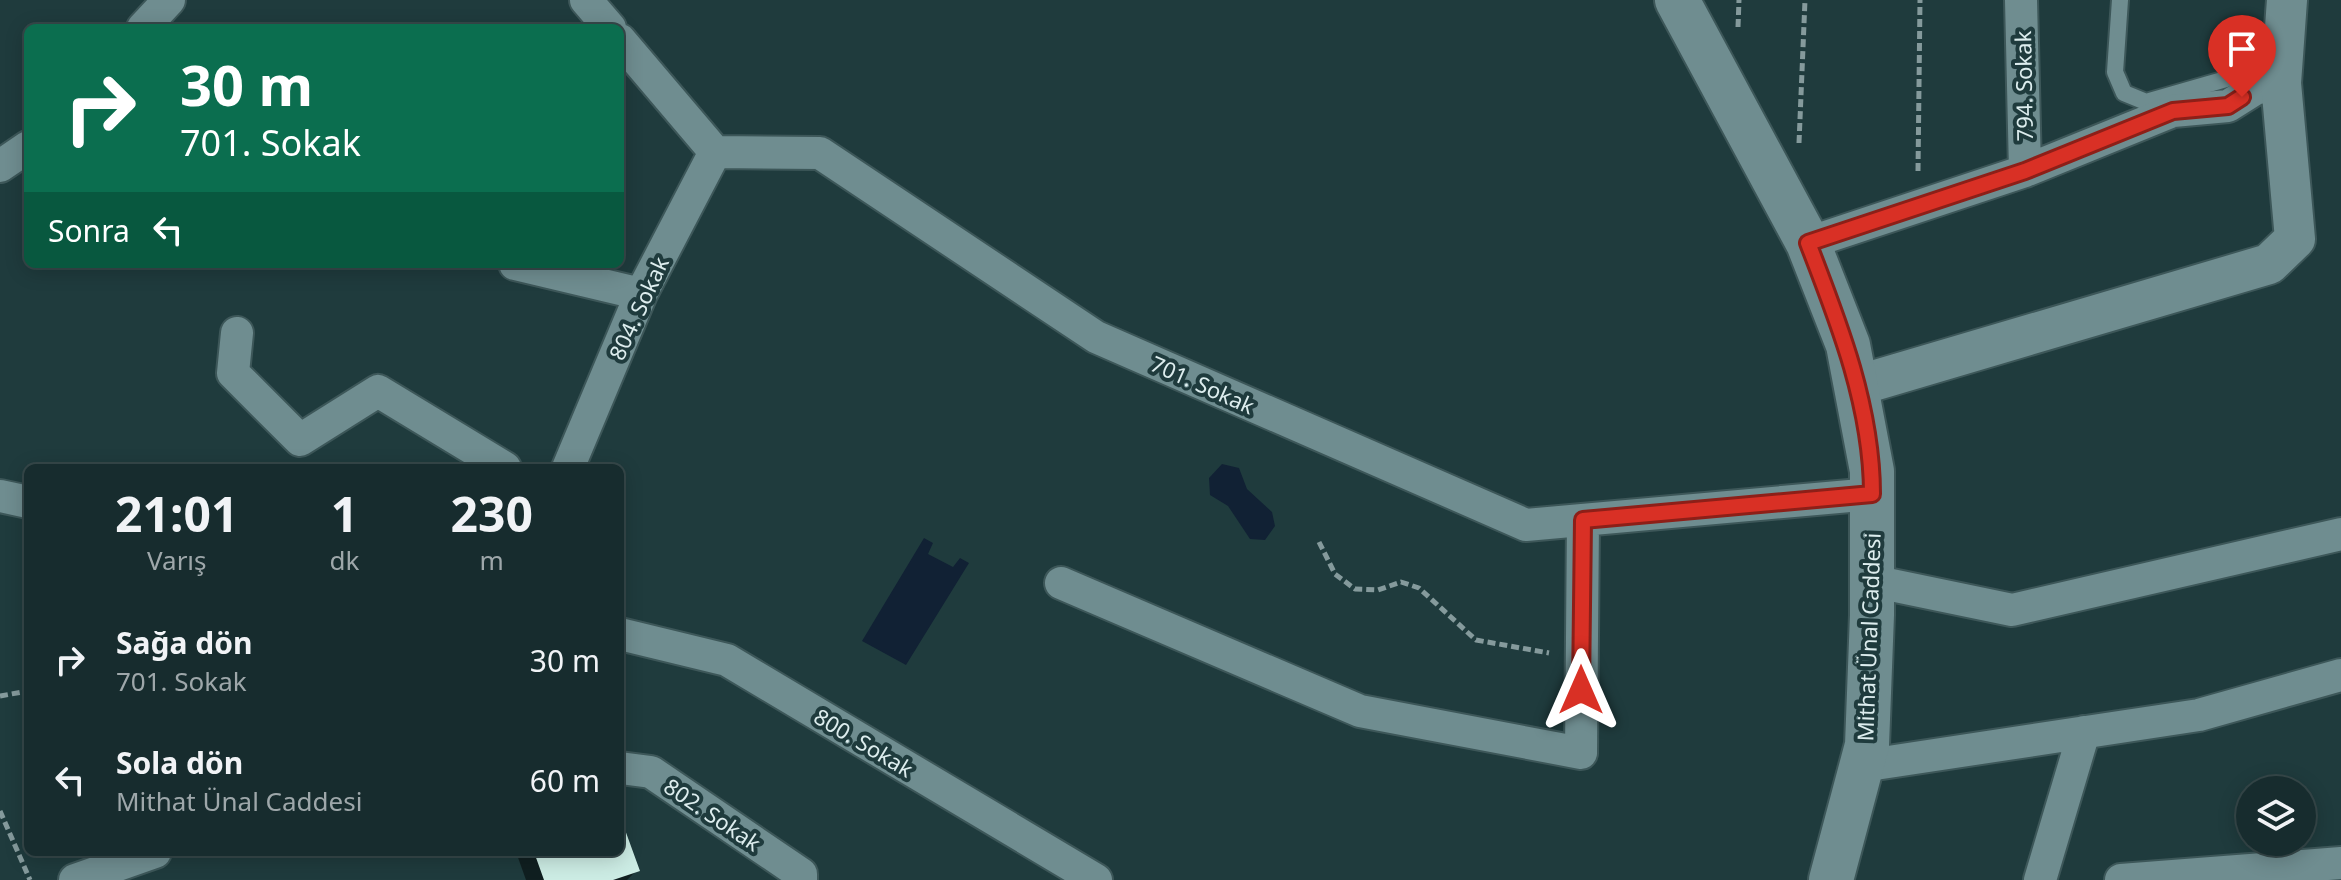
<!DOCTYPE html>
<html lang="tr">
<meta charset="utf-8">
<style>
:root{--surface:#172c2e;--page:#203436;--text:#f1f3f6;--muted:#9ea7aa;--line:#36484a}
body{margin:0;font-family:"Noto Sans",sans-serif;background:var(--page);color:var(--text);height:100vh;display:flex;flex-direction:column;font-size:30px;white-space:nowrap}
*{box-sizing:border-box;margin:0}
p{font-size:26px;color:var(--muted)}
.icon{flex:none;width:44px;height:44px;fill:none;stroke:currentColor;stroke-width:2;stroke-linecap:round;stroke-linejoin:round}
.map{position:relative;flex:1;overflow:hidden}
.sheet{position:absolute;left:24px;top:464px;width:600px;height:392px;display:flex;flex-direction:column;background:var(--surface);border-radius:12px;box-shadow:0 4px 20px #0003,0 0 0 2px var(--line)}
.sheet>*{flex:none}
.guide{position:absolute;left:24px;top:24px;width:600px;height:244px;border-radius:12px;box-shadow:0 4px 20px #0003,0 0 0 2px var(--line);background:#0b6e4f;color:#fff;overflow:hidden}
.buttons{position:absolute;left:2236px;top:776px;display:grid;gap:16px}
.buttons a{display:grid;place-items:center;width:80px;height:80px;border-radius:50%;background:var(--surface);box-shadow:0 4px 20px #0003,0 0 0 2px var(--line);font-size:40px}
.pin{position:absolute;display:grid;place-items:center;width:68px;height:68px;color:#fff;margin:-82px -34px;border-radius:50% 50% 50% 0;rotate:-45deg;box-shadow:0 0 8px #0007}
.pin .icon{rotate:45deg}
.me{position:absolute;width:88px;margin:-44px;rotate:0deg;stroke-linejoin:round;filter:drop-shadow(0 0 6px #0008)}
.turn{display:flex;align-items:center;gap:28px;height:168px;padding:0 24px;font-size:36px}
.turn .icon{width:104px;height:104px;stroke-width:2.5}
.turn b{display:block;font-size:56px;line-height:68px}
.then{display:flex;align-items:center;height:76px;padding:0 24px;background:#0003;gap:16px;font-size:30px}
.eta{display:flex;justify-content:space-evenly;align-items:center;height:136px;text-align:center}
.eta b{font-size:48px;font-weight:700;line-height:56px}
ul{padding:0;list-style:none}
li{display:flex;align-items:center;gap:24px;height:120px;padding:0 24px}
li div{flex:1}
li b{display:block;font-size:30px}
li em{font-style:normal}
.map>svg:first-child{display:block}
.water{fill:#112134}
.shadow{fill:#0007}
.building{fill:#ccece4}
.lines{fill:none;stroke-linecap:round;stroke-linejoin:round}
.service-casing{stroke:#3d5759;stroke-width:20}
.minor-casing{stroke:#3d5759;stroke-width:36}
.tertiary-casing{stroke:#3d5759;stroke-width:44}
.secondary-casing{stroke:#3d5759;stroke-width:48}
.path{stroke:#859a9c;stroke-width:5;stroke-dasharray:8 4;stroke-linecap:butt}
.service{stroke:#6f8d90;stroke-width:16}
.minor{stroke:#6f8d90;stroke-width:32}
.tertiary{stroke:#6f8d90;stroke-width:40}
.secondary{stroke:#6f8d90;stroke-width:44}
.route-casing{stroke:#8d1f18;stroke-width:20}
.route{stroke:#d93025;stroke-width:14}
.labels{text-anchor:middle;dominant-baseline:central;stroke-width:8;stroke-linejoin:round;paint-order:stroke}
.street-label{font-size:22px;fill:#ddedee;stroke:#1f3b3d}
</style>
<div class="map">
<svg width="2341" height="880" viewBox="0 0 2341 880">
<rect width="100%" height="100%" fill="#1f3b3d"/>
<path class="water" d="M1222 464 1239 468 1247 489 1272 512 1275 526 1265 540 1250 539 1228 506 1210 495 1209 478Z
M924 538 933 543 928 554 953 567 960 558 969 563 906 665 862 641Z"/>
<path class="shadow" d="M620 821 637 870 627 880H526L516 852H620Z"/>
<path class="building" d="M620 816 640 871 613 880H544L534 852H620Z"/>
<g class="lines">
<g class="service-casing">
<path id="service" d="M2120 0 2115 72 2124 93 2146 102 2233 77 2255 89"/>
</g>
<g class="minor-casing">
<path id="minor" d="M586 0 610 28
M143 28 169 0
M620 40 715 152 820 153 1096 337 1526 525 1872 494
M0 166 28 147
M2025 171 2173 111 2228 106 2255 89 2281 83
M1808 243 2025 171 2021 0
M515 264 641 294
M237 333 233 373 300 440 378 391 505 468
M568 468 641 294 715 152
M0 496 28 502
M1872 581 2012 610 2341 534
M1061 583 1360 711 1581 753 1583 520
M620 634 727 660 1096 880
M1862 766 2199 715 2341 675
M620 768 651 772 801 874V880
M75 880 155 852
M2040 880 2084 732
M2121 880 2341 863"/>
</g>
<g class="tertiary-casing">
<path id="tertiary" d="M1856 386 2269 264 2295 239 2281 83 2287 0"/>
</g>
<g class="secondary-casing">
<path id="secondary" d="M1677 0 1808 243 1848 345 1872 471V615L1867 745 1831 880"/>
</g>
<path class="path" d="M1738 27 1739 0
M1799 143 1805 0
M1918 171 1920 0
M1319 542 1335 574 1355 589 1378 590 1401 582 1419 588 1476 640 1549 653
M0 696 28 691
M0 811 30 880"/>
<use href="#service" class="service"/>
<use href="#minor" class="minor"/>
<use href="#tertiary" class="tertiary"/>
<use href="#secondary" class="secondary"/>
</g>
<g class="lines">
<g class="route-casing">
<path id="route" d="M1581 690 1583 520 1872 494C1872 407 1839 323 1808 243L2025 171 2173 111 2228 106 2242 97"/>
</g>
<use href="#route" class="route"/>
</g>
<g class="labels">
<g class="street-label">
<text transform="translate(2023 86) rotate(-91)">794. Sokak</text>
<text transform="translate(638 308) rotate(-65)">804. Sokak</text>
<text transform="translate(1203 384) rotate(24)">701. Sokak</text>
<text transform="translate(1868 637) rotate(-88)">Mithat Ünal Caddesi</text>
<text transform="translate(864 742) rotate(31)">800. Sokak</text>
<text transform="translate(713 814) rotate(34)">802. Sokak</text>
</g>
</g>
</svg>
<div class="buttons">
<a><svg class="icon" aria-label="layers" viewBox="0 0 24 24"><path d="M12 4l9 5-9 5-9-5zM3 14l9 5 9-5"/></svg></a>
</div>
<div class="pin" style="left:2242px;top:97px;background:#d93025"><svg class="icon" aria-label="arrive" viewBox="0 0 24 24"><path d="M6 21V4h12l-3 4 3 4H6"/></svg></div>
<svg class="me" style="left:1581px;top:690px" viewBox="-20 -20 40 40"><path d="M0-17L14 15 0 8-14 15z" fill="#d93025" stroke="#fff" stroke-width="4"/></svg>
<div class="guide">
<div class="turn"><svg class="icon" aria-label="right" viewBox="0 0 24 24"><path d="M7 20v-9h11M14 6l5 5-5 5"/></svg><div><b>30 m</b>701. Sokak</div></div>
<div class="then">Sonra<svg class="icon" aria-label="left" viewBox="0 0 24 24"><path d="M17 20v-9H6M10 6l-5 5 5 5"/></svg></div>
</div>
<section class="sheet">
<div class="eta">
<div><b>21:01</b><p>Varış</p></div>
<div><b>1</b><p>dk</p></div>
<div><b>230</b><p>m</p></div>
</div>
<ul>
<li><svg class="icon" aria-label="right" viewBox="0 0 24 24"><path d="M7 20v-9h11M14 6l5 5-5 5"/></svg><div><b>Sağa dön</b><p>701. Sokak</p></div><em>30 m</em></li>
<li><svg class="icon" aria-label="left" viewBox="0 0 24 24"><path d="M17 20v-9H6M10 6l-5 5 5 5"/></svg><div><b>Sola dön</b><p>Mithat Ünal Caddesi</p></div><em>60 m</em></li>
</ul>
</section>
</div>
